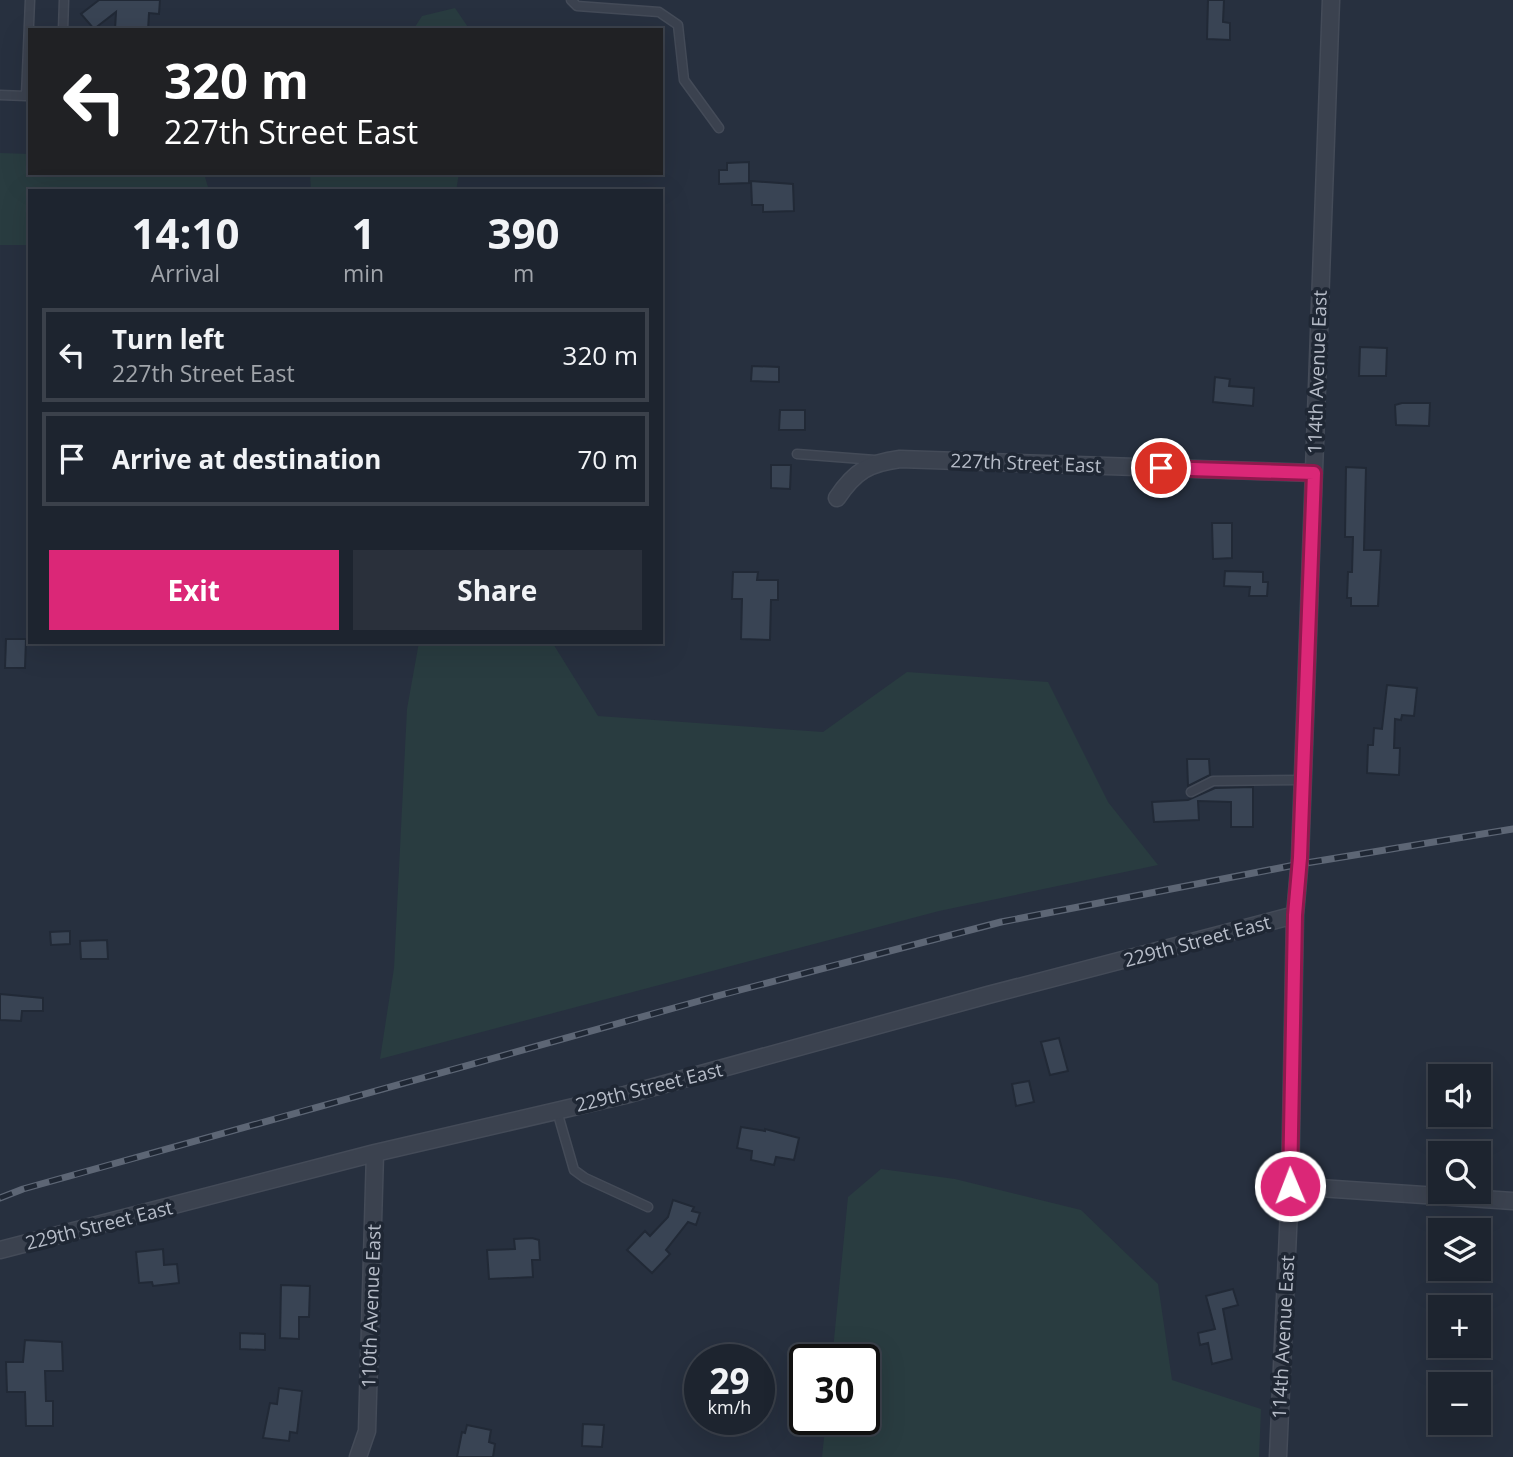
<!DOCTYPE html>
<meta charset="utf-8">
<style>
:root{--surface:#1d242f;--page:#2a303b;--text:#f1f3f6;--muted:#a0a4aa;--line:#3b414b;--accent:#db2777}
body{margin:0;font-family:"Open Sans",sans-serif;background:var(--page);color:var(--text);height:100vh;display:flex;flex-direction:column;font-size:26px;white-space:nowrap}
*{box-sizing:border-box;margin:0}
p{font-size:23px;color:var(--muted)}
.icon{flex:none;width:38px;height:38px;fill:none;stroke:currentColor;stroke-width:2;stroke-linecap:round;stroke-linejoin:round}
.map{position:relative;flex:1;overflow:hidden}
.panel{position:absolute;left:28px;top:189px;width:635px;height:455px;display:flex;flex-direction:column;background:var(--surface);border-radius:0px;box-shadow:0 7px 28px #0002,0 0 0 2px var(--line)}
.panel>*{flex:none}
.banner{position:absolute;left:28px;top:28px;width:635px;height:147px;border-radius:0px;box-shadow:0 7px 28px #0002,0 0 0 2px var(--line);background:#202124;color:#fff;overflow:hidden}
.tools{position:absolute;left:1428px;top:1064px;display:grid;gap:14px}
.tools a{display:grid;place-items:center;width:63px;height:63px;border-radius:0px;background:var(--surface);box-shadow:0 7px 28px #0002,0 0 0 2px var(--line);font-size:35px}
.speed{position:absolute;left:684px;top:1344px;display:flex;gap:14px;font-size:35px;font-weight:700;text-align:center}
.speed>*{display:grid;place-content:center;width:91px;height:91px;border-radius:50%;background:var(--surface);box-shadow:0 7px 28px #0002,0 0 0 2px var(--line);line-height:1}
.speed small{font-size:18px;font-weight:400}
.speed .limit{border:4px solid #111;border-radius:10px;background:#fff;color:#111}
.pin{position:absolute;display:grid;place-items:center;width:60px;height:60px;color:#fff;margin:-30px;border:4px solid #fff;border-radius:50%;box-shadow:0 2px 7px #0007}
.me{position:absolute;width:77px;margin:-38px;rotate:359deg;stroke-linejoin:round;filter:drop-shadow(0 0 5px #0008)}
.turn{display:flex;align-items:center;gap:24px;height:147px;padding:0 21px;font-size:32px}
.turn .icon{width:91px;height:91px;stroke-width:2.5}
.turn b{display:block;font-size:49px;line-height:60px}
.eta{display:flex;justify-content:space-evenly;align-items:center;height:119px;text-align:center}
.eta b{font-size:42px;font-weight:700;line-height:49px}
.button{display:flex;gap:14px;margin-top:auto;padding:14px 21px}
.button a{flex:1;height:80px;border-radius:0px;background:var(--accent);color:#fff;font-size:28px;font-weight:700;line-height:80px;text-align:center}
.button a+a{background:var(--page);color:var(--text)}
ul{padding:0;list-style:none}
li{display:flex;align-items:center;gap:21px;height:94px;margin:0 14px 10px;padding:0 7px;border:4px solid var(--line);border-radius:0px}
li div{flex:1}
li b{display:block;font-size:26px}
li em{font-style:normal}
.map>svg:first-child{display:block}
.green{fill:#293c40}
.building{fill:#394454;stroke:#212936;stroke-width:2}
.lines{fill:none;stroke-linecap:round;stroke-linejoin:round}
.lane-casing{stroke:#444b58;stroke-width:11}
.street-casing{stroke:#444b58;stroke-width:19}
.lane{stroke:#3b424f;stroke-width:8}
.street{stroke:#3b424f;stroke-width:16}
.rail-casing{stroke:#5d6675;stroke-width:7}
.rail{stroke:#1f2734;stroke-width:4.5;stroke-dasharray:13;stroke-linecap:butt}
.route-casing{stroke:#8e194d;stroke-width:18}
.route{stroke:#db2777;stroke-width:12}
.labels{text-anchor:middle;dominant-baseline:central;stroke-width:7;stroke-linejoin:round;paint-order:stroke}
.street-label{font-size:19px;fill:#b7bdc9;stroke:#1f2734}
</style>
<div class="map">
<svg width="1513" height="1457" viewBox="0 0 1513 1457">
<rect width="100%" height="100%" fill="#27303f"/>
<path class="green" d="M455 8 470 30H413L422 16Z
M0 153 30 154V173H204L209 191H30V245H0Z
M310 173H459L456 191H311Z
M419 642H552L598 716 823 732 907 672 1048 682 1108 802 1158 865 939 911 380 1059 394 968 407 709Z
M881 1169 955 1179 1081 1210 1158 1284 1172 1380 1261 1409 1259 1457H822L826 1419H864V1360H832L848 1197Z"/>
<path class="building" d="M99 0H160L159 14 149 13 148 30H115L116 12 94 29 81 14Z
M1208 0H1224L1223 22 1230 23V40L1207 39Z
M749 162V183L719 184V170H727V163Z
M751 181 793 184 794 211 763 212V205H752Z
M1360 347 1387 348 1386 376H1359Z
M752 366 779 367V382L751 381Z
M1215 377 1230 379 1229 386 1254 388 1253 406 1213 402Z
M1402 403H1430L1429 426 1396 425 1395 405Z
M780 410H805V430H779Z
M771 465H791L790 489 771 488Z
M1346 467 1366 468 1364 550H1381L1378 606H1351V598H1347L1348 572H1352L1353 537H1345Z
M1212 523H1232V558L1213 559Z
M1225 571 1263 572V582H1268L1267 596H1249L1250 587 1224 586Z
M733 572H758L757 580H778V600H771L770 640 741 639 742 599H732Z
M6 639H26L25 668H5Z
M1387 685 1417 688 1414 716 1402 715 1401 720 1395 719 1394 748H1400L1399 775 1367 773 1368 745H1373L1374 728 1382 729Z
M1187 759H1209L1210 775 1188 786Z
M1253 787V827H1231V802L1198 801 1199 820 1154 822 1152 802 1188 800 1215 788Z
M70 931V944L51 945 50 932Z
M107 940 108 959H81L80 941Z
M0 994 43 998V1011H22L21 1021 0 1020Z
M1059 1038 1068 1071 1050 1075 1041 1042Z
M1029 1081 1034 1102 1016 1106 1012 1084Z
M741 1127 765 1131V1129L799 1138 794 1160 776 1157 774 1165 751 1160 752 1151 737 1148Z
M673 1200 694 1207 692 1211 700 1213 696 1225 688 1222 666 1250 670 1254 652 1273 627 1250 645 1231 650 1236 668 1217Z
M532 1238 539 1240 540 1260H532L533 1277 489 1279 487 1250 515 1249 514 1239Z
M163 1249 164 1265 177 1264 179 1283 153 1286 152 1282 139 1283 136 1252Z
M281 1285 310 1286 309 1317H299V1339L280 1338Z
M1233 1289 1238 1305 1223 1309 1232 1359 1212 1364 1208 1343 1200 1345 1198 1333 1215 1329 1206 1296Z
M240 1333 265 1334V1350L240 1349Z
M25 1340 62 1342 63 1371H45L46 1401H53V1426H26L25 1392H7L6 1362H23Z
M279 1388 302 1391 297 1433 290 1432 289 1441 263 1438 270 1403 277 1404Z
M583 1424 604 1425 602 1447 582 1446Z
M467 1425 491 1430 489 1442 495 1444 493 1457H457L462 1432 465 1433Z"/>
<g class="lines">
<g class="lane-casing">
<path id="lane" d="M571 0 577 6 659 12 678 25 684 80 719 128
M63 30 64 0
M0 95 26 96
M30 96H26L30 0
M797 454 875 460
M1191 792 1213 781 1303 780
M557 1111 574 1170 585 1178 648 1207"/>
</g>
<g class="street-casing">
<path id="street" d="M837 498C855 471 869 463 900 459L1314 473
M1290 1186 1513 1201
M0 1250 375 1153 625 1095 988 995 1295 915
M358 1457 367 1431 375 1153
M1278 1457 1290 1186 1295 915 1300 858 1331 0"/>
</g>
<use href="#lane" class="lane"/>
<use href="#street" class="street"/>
<g class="rail-casing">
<path id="rail" d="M0 1198 23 1189 717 996 1001 922 1300 864 1513 829"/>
</g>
<use href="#rail" class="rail"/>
</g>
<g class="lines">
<g class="route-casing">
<path id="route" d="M1161 468 1314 473 1300 858 1295 915 1290 1186"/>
</g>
<use href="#route" class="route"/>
</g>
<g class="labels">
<g class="street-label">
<text transform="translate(1317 372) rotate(-88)">114th Avenue East</text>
<text transform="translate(1026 463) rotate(2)">227th Street East</text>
<text transform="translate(1197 941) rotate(-15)">229th Street East</text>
<text transform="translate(649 1087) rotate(-14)">229th Street East</text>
<text transform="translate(99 1225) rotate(-14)">229th Street East</text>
<text transform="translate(371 1306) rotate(-88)">110th Avenue East</text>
<text transform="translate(1283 1337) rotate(-87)">114th Avenue East</text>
</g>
</g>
</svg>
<div class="tools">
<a><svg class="icon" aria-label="sound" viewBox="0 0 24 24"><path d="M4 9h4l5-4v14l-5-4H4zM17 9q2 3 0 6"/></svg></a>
<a><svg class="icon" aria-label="search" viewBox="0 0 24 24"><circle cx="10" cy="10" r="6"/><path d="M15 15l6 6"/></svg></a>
<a><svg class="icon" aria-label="layers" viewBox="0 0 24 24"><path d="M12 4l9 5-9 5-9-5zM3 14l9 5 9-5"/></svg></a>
<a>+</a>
<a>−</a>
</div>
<div class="speed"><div>29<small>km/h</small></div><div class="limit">30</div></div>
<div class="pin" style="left:1161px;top:468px;background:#d93025"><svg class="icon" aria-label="arrive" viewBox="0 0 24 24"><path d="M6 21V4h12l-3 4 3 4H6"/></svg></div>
<svg class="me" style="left:1290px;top:1186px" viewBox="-20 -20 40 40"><circle r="17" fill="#db2777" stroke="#fff" stroke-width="3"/><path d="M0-11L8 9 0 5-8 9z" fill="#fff"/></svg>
<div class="banner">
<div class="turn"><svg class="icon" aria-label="left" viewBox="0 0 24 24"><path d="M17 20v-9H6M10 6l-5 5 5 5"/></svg><div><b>320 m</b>227th Street East</div></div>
</div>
<section class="panel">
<div class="eta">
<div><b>14:10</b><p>Arrival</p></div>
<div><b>1</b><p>min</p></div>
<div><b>390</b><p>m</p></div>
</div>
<ul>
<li><svg class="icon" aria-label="left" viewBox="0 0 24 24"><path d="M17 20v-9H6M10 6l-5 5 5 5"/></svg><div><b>Turn left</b><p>227th Street East</p></div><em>320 m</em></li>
<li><svg class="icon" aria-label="arrive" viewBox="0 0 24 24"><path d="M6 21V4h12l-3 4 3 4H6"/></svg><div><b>Arrive at destination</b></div><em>70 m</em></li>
</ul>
<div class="button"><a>Exit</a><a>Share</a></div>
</section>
</div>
